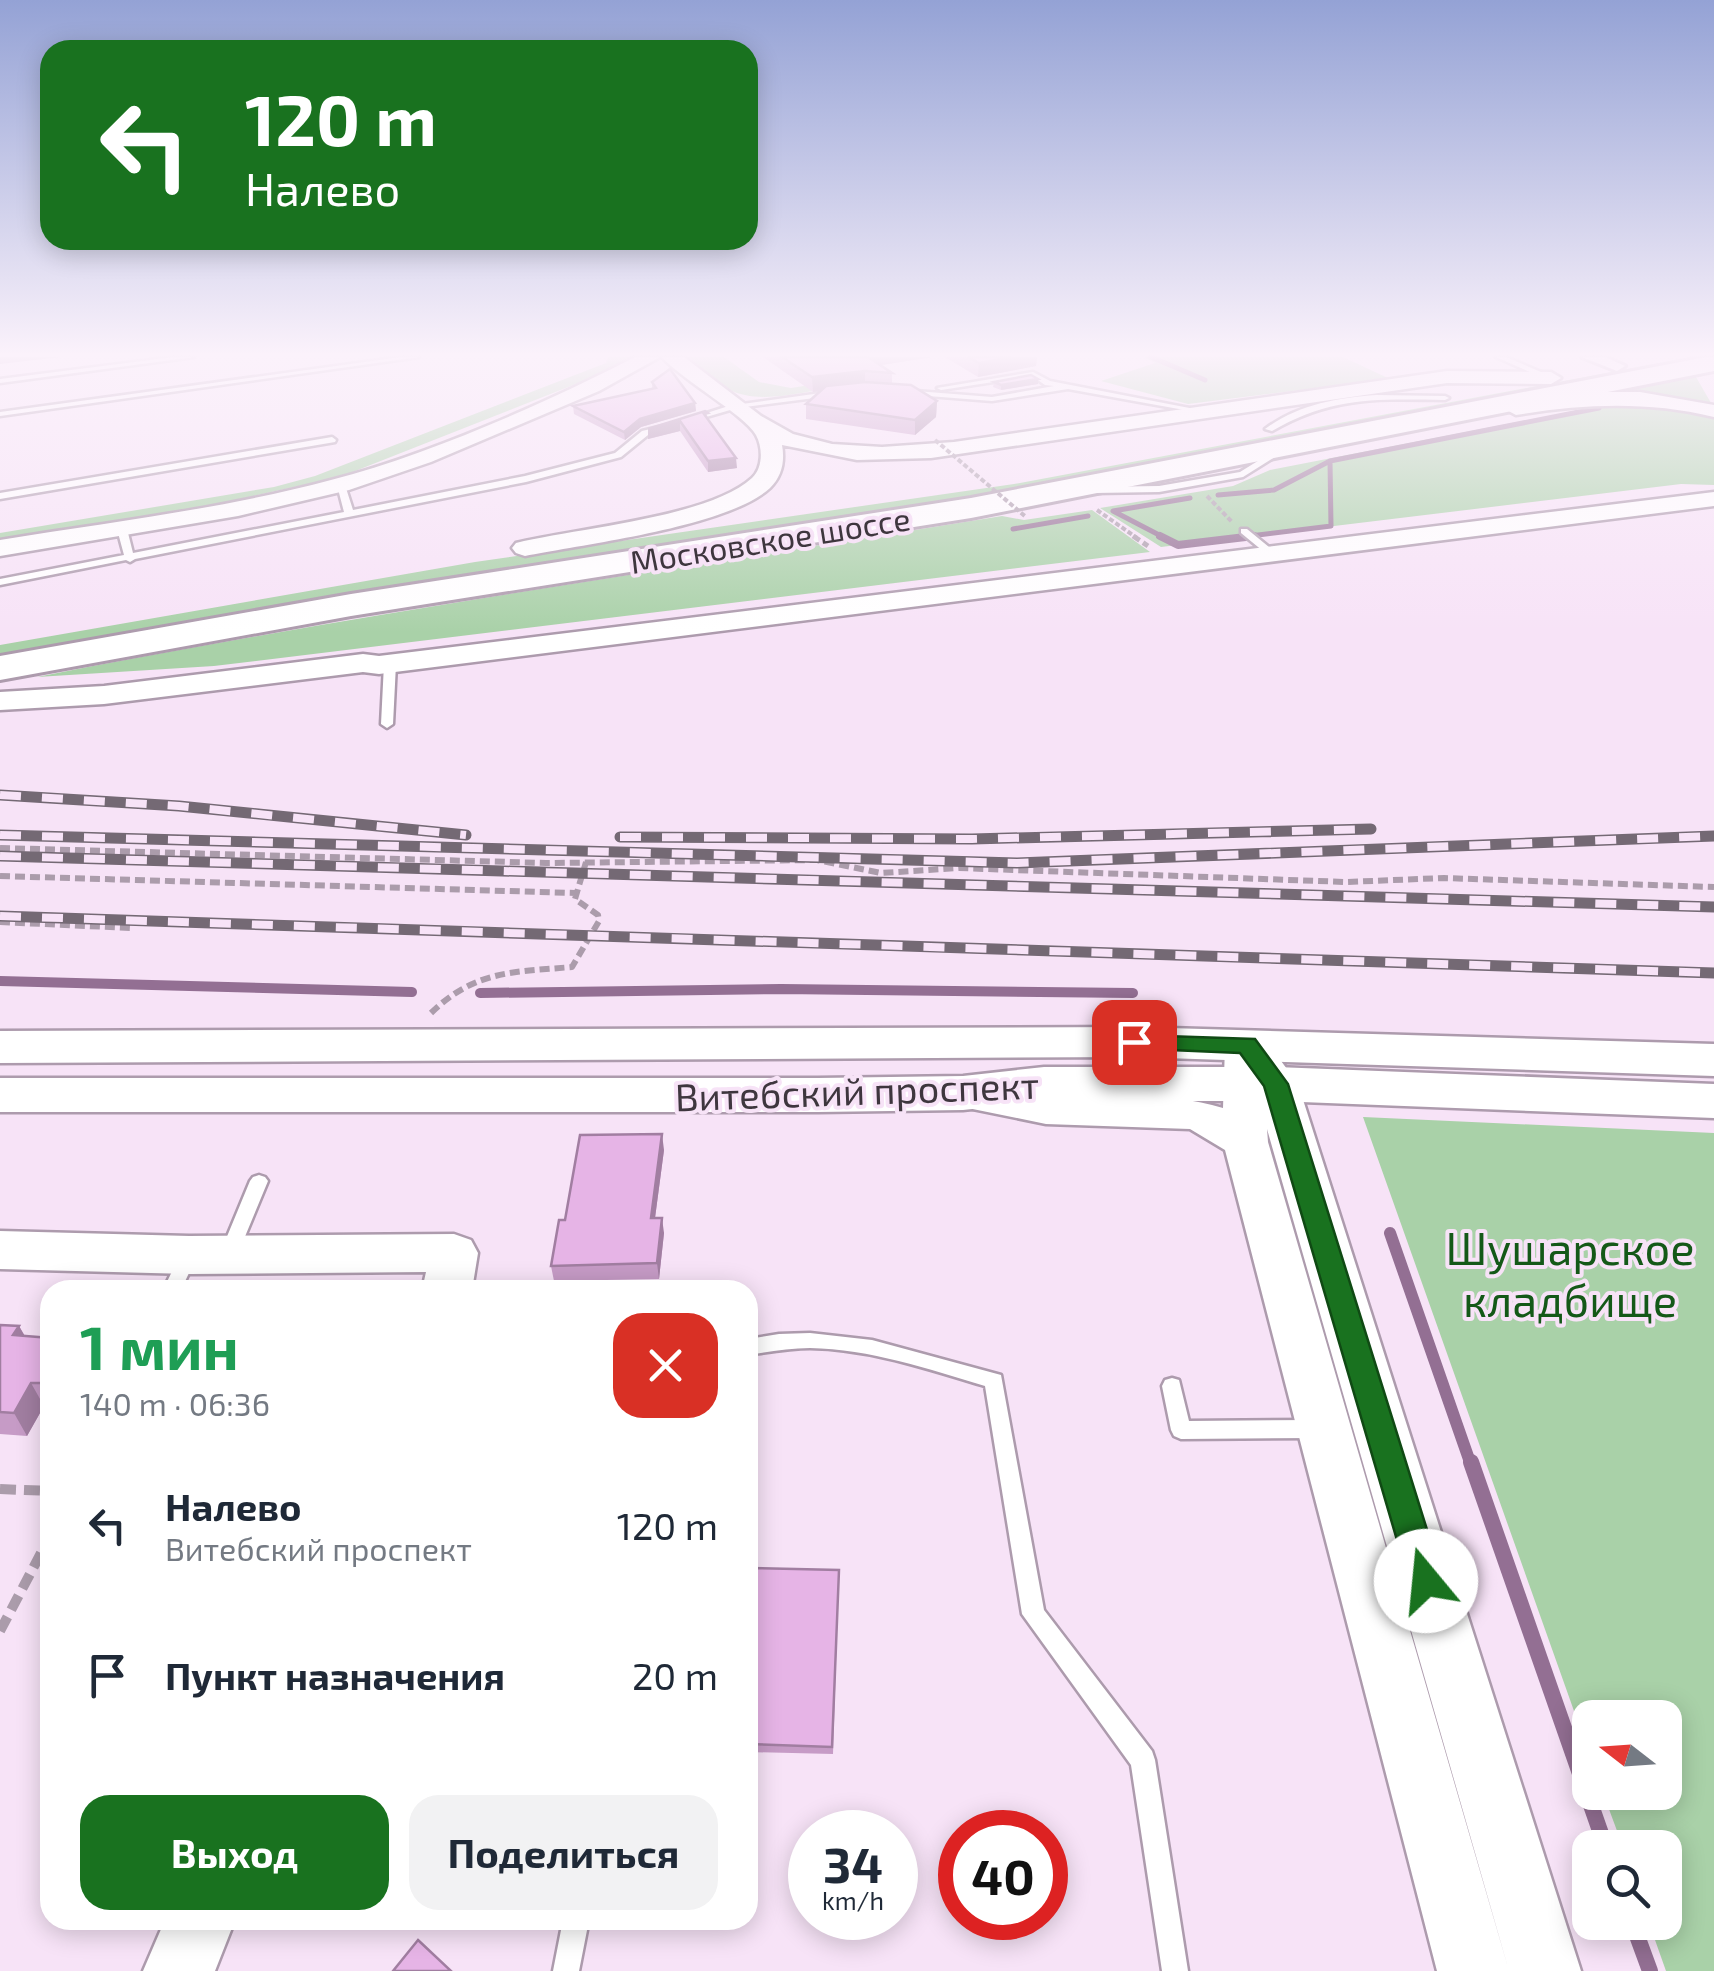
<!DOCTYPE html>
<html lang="ru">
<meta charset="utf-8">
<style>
:root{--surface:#fff;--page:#f2f2f3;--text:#1f2937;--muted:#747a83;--accent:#19721f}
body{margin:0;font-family:"Exo 2",sans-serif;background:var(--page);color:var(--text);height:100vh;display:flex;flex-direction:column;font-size:38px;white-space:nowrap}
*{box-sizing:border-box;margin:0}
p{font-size:32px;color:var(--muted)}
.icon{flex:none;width:55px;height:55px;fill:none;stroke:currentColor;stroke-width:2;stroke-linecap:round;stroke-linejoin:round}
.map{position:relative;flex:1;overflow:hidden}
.sheet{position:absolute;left:40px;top:1280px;width:718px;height:650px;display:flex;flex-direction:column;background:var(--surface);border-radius:30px;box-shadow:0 5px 25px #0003}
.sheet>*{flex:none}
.banner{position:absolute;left:40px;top:40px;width:718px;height:210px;border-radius:30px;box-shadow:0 5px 25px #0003;background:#19721f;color:#fff;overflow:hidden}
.needle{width:65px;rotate:287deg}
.buttons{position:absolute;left:1572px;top:1700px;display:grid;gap:20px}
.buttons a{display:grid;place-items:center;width:110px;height:110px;border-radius:20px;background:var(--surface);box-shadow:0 5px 25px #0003;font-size:50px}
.speed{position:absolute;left:788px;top:1810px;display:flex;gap:20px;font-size:50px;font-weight:700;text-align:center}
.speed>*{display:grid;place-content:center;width:130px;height:130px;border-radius:50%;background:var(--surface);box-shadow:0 5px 25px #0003;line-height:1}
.speed small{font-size:25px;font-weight:400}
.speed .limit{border:15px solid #d22;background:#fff;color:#111}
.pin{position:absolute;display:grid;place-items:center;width:85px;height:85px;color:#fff;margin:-42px;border-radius:20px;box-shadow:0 5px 15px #0006}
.me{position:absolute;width:110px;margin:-55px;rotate:343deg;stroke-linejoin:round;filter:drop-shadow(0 0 8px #0008)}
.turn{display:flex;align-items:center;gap:35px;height:210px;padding:0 40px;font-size:45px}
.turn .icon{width:130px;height:130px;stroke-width:2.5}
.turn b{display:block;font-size:70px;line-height:85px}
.round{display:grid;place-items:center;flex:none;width:105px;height:105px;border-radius:30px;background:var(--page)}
.headline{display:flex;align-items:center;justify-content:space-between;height:170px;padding:0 40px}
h1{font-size:60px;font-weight:700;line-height:75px;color:#1e9e55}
.button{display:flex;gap:20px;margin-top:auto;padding:20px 40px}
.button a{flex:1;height:115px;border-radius:30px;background:var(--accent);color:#fff;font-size:40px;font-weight:700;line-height:115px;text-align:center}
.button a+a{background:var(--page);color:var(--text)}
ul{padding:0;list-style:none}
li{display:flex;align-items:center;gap:30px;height:150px;padding:0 40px}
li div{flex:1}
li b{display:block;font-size:38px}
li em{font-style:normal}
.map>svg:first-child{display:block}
.green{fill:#a9d1a8}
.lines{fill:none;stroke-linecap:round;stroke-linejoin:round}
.stream-far4{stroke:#936f93;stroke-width:5}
.stream-far3{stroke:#936f93;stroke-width:8}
.stream-far2{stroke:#936f93;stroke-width:10}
.stream-far1{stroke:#936f93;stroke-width:12}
.stream{stroke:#936f93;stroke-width:16}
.service-casing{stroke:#ad9bad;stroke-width:5}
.minor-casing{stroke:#ad9bad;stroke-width:6}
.tertiary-casing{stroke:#ad9bad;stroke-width:5}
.secondary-casing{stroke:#ad9bad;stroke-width:5}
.trunk-casing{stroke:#ad9bad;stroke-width:6}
.path-far3{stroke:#ab9cab;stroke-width:4;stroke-dasharray:5 2.5;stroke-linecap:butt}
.path-far2{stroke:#ab9cab;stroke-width:5;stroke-dasharray:8 4;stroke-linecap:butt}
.path-far1{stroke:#ab9cab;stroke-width:6;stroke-dasharray:10 5;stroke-linecap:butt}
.path{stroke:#ab9cab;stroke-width:10;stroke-dasharray:16 8;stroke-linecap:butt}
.service{fill:#fff;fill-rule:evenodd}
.minor{fill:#fff;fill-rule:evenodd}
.tertiary{fill:#fff;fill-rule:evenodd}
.secondary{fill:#fff;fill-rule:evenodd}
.trunk{fill:#fff;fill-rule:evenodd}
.rail-casing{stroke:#746974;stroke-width:11}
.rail{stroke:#f7e3f7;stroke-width:8;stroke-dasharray:21;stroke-linecap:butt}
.path-bridge{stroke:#ab9cab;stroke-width:4;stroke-dasharray:5 2.5;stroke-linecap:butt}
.wall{fill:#c69bc6}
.shaded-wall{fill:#a17ea1}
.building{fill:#e6b4e6;stroke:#a17ea1;stroke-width:2.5}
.route{fill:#19721f;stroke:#104a14;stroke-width:2.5}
.labels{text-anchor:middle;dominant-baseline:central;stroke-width:8;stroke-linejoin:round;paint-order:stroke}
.far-street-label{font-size:32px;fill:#3e363e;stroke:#f7e3f7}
.street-label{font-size:38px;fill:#3e363e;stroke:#f7e3f7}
.near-park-label{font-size:45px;fill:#145918;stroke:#f7e3f7}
</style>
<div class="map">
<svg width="1714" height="1971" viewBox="0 0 1714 1971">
<rect width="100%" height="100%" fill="#f7e3f7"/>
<path class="green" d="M608 357H632L596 376 340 477 212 505 0 540V533L274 487 315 476 606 363Z
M681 357H724L759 382 791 388 835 381 839 386C806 391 759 406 728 389 711 381 696 367 681 357Z
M1144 357H1343L1390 379 1188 404 1101 381 1155 363Z
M1692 357H1714L1015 491 0 657V645L475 562 1014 484Z
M1690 377H1696L1711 403 1624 390Z
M1647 403 1714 415V485L1681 484 1161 547 1100 508 1233 486 1270 470 1605 405Z
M1092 510 1150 552 214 666 37 677C357 614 680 568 1002 516L1024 520Z
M1363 1117 1714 1133V1971H1666L1649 1923 1665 1922V1848L1623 1847 1603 1793 1665 1792V1718H1590V1756Z"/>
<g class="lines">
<path class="stream-far4" d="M1151 357 1205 380
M1218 495 1274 490 1330 461 1599 408
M1013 529 1088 516
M1165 538 1113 511 1190 498
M1234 538 1331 526 1330 461"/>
<path class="stream-far3" d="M1160 536 1178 545 1254 536"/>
<path class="stream-far2" d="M0 981 412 992
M480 993 781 989 1133 993"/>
<path class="stream-far1" d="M1390 1233 1471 1465"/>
<path class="stream" d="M1471 1462 1606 1848
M1632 1922 1650 1971"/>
<g class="service-casing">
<path id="service" d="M174 357H194L0 383V379Z
M401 357H419L0 416V412Z
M1496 357H1506L1555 378 1548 380Z
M1033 372 1050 381 1205 411 1201 413 1068 389 992 401 903 394 899 392 903 390 992 397 1054 386 1045 385 1032 376 941 390 937 388Z
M835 391 839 393 838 395 737 408 689 422 685 420 738 403 742 404Z
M1376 395 1445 396 1449 398 1445 400C1378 399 1332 396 1272 431L1265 429C1297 405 1336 398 1376 395Z
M667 425H670V429L648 435 621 457 526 482 135 559 130 562 126 560 0 585V579L124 555 117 529 122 526 127 529 133 553 344 512 337 485 341 482 345 485 353 510 525 476 615 453 642 431Z
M332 437 336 440 335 442 0 499V493Z
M1279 448 1286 450 1243 477 1159 492 1093 493 1089 490 1093 487 1159 486 1240 472Z
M1241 529H1247L1275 552V556H1269L1241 533Z
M390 661 396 664 393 724 387 728 381 724 384 664Z
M259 1175 265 1177 268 1181 239 1251 236 1256 230 1258 224 1256 221 1251 250 1181 253 1177Z
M187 1251 193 1253 196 1258 181 1290H163L181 1253Z
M810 1333 872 1340 1001 1375 1044 1610 1152 1751 1155 1760 1188 1971H1162L1131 1765 1022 1614 985 1386C928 1369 870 1349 810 1348 789 1348 768 1352 748 1355V1339L779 1334Z
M1172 1378 1179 1380 1189 1421 1314 1420 1321 1423 1324 1429 1321 1435 1314 1438 1181 1439 1174 1436 1171 1430 1162 1386 1165 1380Z
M563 1920H589L579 1971H553Z"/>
</g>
<g class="minor-casing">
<path id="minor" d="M1582 357H1605L1625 366 1617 371Z"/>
</g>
<g class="tertiary-casing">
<path id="tertiary" d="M635 357H660L599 391 431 462 349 490 238 516 0 556V540C110 522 223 509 331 480 428 455 546 403 635 357Z
M662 357H684L761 416 793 434 832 444 882 447 954 442 1447 371 1551 372 1561 378 1551 384 1447 383 931 458 857 460 782 445C785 461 782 476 770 488 728 527 584 544 525 556L516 553 512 548 516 543C576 528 708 518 752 478 763 468 763 448 756 435 745 415 682 380 662 357Z
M1640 392 1714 405V417C1647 401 1584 404 1516 415L1505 409C1526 390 1610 392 1640 392Z
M1714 492V506L379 674 363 672 104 704 0 710V692L104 686 363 654 379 656Z
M1247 1031 1262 1035 1298 1084 1581 1971H1509L1267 1129 1268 1142 1509 1971H1437L1225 1150 1190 1129 1046 1124 953 1105 946 1094 953 1083C982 1075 1014 1090 1045 1094 1104 1101 1165 1090 1223 1108L1225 1046 1232 1035Z
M0 1231 189 1236 454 1234 471 1240 478 1253 472 1290H422L426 1272 189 1274 0 1269Z
M165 1920H235L215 1971H143Z"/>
</g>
<g class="secondary-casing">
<path id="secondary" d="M1134 1027 1714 1044V1076L1134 1057 0 1063V1031Z
M1044 1067H1276L1714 1084V1118L1276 1101H1044L963 1110 818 1112H0V1078H818L963 1076Z"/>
</g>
<g class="trunk-casing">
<path id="trunk" d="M1706 357H1714V371L971 518 351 616 0 680V656L351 594 971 498Z"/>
</g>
<path class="path-far3" d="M1207 496 1233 523
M1097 510 1137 538"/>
<path class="path-far2" d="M1133 536 1148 546"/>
<path class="path-far1" d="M0 848 546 863 817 860 881 873 959 868 1346 882 1444 878 1714 887
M0 876 575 893
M0 922 130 928
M431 1013C475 970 514 972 572 967L599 921 598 915 575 899 586 862"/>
<path class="path" d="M0 1489 50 1491
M0 1631 50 1536"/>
<use href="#service" class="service"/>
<use href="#minor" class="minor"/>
<use href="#tertiary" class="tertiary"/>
<use href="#secondary" class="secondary"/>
<use href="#trunk" class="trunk"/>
<g class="rail-casing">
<path id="rail" d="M0 795 179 806 466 835
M0 835 1017 863 1714 836
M620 837 972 839 1371 829
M0 856 1714 907
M0 916 1714 973"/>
</g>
<use href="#rail" class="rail"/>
<path class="path-bridge" d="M935 440 1026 517"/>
</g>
<path class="wall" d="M763 357H932L880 365 892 373V383L937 401 936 417 915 435 806 419V404L821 391 813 392Z
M945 357H1037L1036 366 978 377Z
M652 382 695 403 696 411 641 427 625 440 574 414 573 406 652 389Z
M994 382 1038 384 1001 390 993 387Z
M705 411 709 420 737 468 708 472 680 431 648 439V429Z
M664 1150 655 1218 664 1233 659 1279 554 1281 551 1266 565 1220Z
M0 1325 19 1326 25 1336 50 1339V1406H44L27 1436 0 1434Z
M748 1568 839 1570 833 1754 748 1752Z"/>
<path class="shaded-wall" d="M0 357H61L0 364Z
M863 357H932L863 368Z
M1012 357H1037L1036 366 978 377 979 363Z
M865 371V385L813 392 812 377Z
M1038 379V384L1001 390V385Z
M937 401 936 417 915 435V420Z
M695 403 696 411 641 427 625 440 624 432 640 419Z
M680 421V431L648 439V429Z
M736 458 737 468 708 472V461Z
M662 1134 664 1150 653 1233 651 1218Z
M662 1218 664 1233 659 1279 657 1263Z
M19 1326 32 1349 13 1335Z
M31 1383 44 1406 27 1436 14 1413Z"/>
<path class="building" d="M782 357H868L892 373 865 371 812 377Z
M968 357H1012L979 363Z
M670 369 695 403 640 419 624 432 573 406 656 388 652 382Z
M1031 375 1038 379 1001 385 994 382Z
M865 382 911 385 937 401 915 420 806 404 826 386Z
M705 411 708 413 704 414 736 458 708 461 680 421 648 429Z
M662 1134 651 1218H662L657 1263 551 1266 559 1220H565L580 1135Z
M0 1325 19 1326 13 1335 50 1338V1354L48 1357H50V1383H31L14 1413 0 1412Z
M748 1568 839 1570 832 1747 748 1744Z
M418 1940 451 1971H393Z"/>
<linearGradient id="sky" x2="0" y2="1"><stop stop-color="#94a2d5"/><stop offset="0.56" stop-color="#fbf2fb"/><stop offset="1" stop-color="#fbf2fb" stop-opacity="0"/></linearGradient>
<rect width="1714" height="633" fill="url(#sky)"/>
<path class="route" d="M1134 1035 1255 1039 1288 1084 1443 1581 1438 1592 1426 1597 1414 1592 1409 1581 1264 1086 1240 1053 1125 1048 1122 1042 1125 1037Z"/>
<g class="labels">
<g class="far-street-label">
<text transform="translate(770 539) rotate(-9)">Московское шоссе</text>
</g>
<g class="street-label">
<text transform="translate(857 1090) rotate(-2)">Витебский проспект</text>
</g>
<g class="near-park-label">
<text x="1570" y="1247">Шушарское<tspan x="1570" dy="52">кладбище</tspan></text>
</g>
</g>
</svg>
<div class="buttons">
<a><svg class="needle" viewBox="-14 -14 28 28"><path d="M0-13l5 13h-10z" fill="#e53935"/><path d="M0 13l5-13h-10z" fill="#747a83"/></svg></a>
<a><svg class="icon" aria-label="search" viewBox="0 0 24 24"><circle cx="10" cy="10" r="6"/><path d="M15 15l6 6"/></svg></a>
</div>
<div class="speed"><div>34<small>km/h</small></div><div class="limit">40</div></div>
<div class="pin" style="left:1134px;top:1042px;background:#d93025"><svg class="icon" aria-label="arrive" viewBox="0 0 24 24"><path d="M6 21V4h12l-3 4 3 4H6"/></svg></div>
<svg class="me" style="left:1426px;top:1581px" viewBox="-20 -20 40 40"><circle r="19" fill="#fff"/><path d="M0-13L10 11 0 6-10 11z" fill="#19721f"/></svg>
<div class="banner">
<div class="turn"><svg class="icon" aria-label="left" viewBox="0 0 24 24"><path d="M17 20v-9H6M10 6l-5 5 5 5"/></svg><div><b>120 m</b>Налево</div></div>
</div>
<section class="sheet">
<div class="headline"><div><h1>1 мин</h1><p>140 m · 06:36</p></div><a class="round" style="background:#d93025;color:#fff"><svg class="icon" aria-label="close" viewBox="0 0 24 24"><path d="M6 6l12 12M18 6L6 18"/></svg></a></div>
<ul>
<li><svg class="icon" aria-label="left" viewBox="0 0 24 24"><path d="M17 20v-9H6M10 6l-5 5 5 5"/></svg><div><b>Налево</b><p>Витебский проспект</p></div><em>120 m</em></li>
<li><svg class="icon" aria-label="arrive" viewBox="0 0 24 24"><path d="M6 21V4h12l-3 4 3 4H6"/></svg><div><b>Пункт назначения</b></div><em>20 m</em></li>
</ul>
<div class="button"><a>Выход</a><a>Поделиться</a></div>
</section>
</div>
